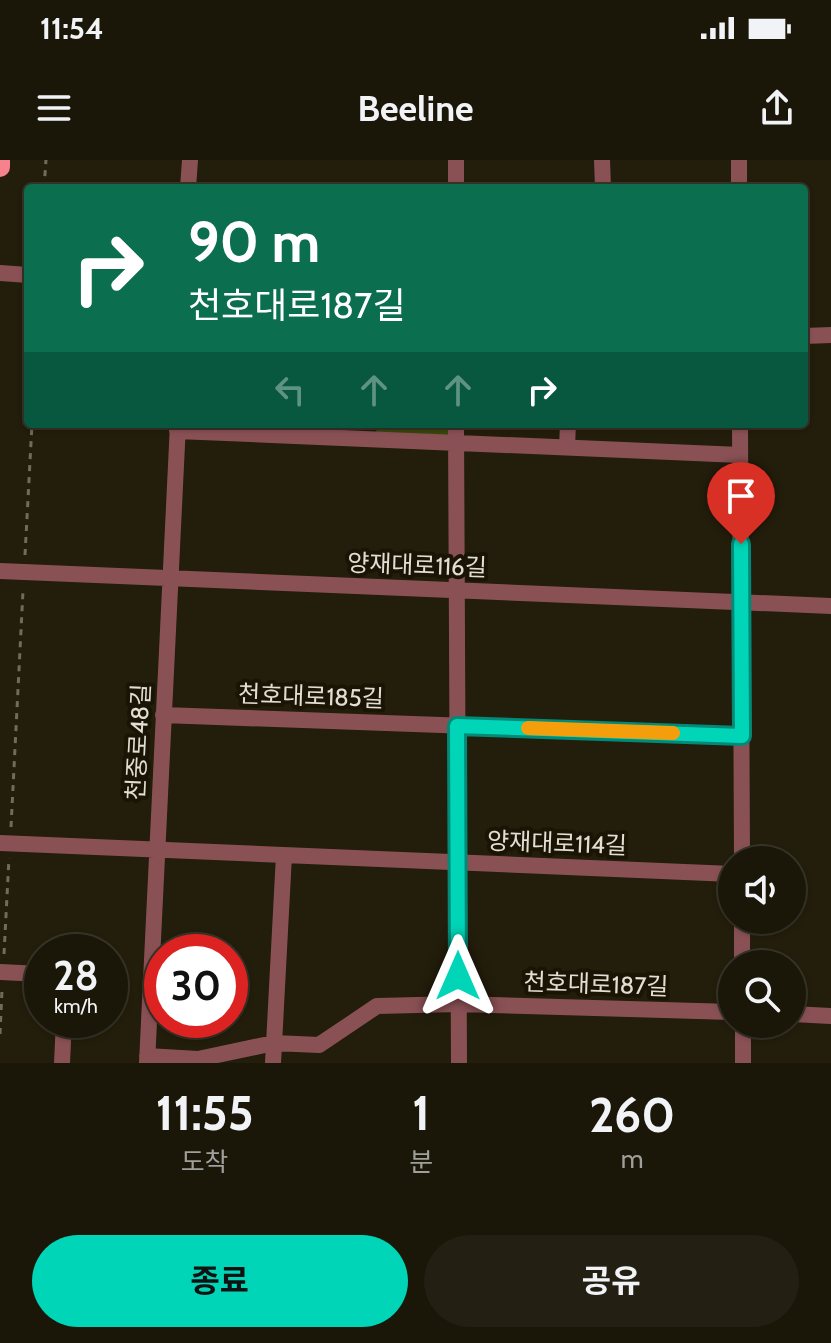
<!DOCTYPE html>
<html lang="ko">
<meta charset="utf-8">
<style>
:root{--surface:#1a1608;--page:#231f12;--text:#f1f3f6;--muted:#9f9f9c;--line:#383529;--accent:#00d5b7}
body{margin:0;font-family:Cabin,"Noto Sans KR",sans-serif;background:var(--page);color:var(--text);height:100vh;display:flex;flex-direction:column;font-size:30px;white-space:nowrap}
*{box-sizing:border-box;margin:0}
p{font-size:26px;color:var(--muted)}
.icon{flex:none;width:44px;height:44px;fill:none;stroke:currentColor;stroke-width:2;stroke-linecap:round;stroke-linejoin:round}
.map{position:relative;height:903px;overflow:hidden}
.drawer{display:flex;flex-direction:column;background:var(--surface);flex:1}
.drawer>*{flex:none}
.guide{position:absolute;left:24px;top:24px;width:784px;height:244px;border-radius:8px;box-shadow:0 2px 6px #0004,0 0 0 2px var(--line);background:#0b6e4f;color:#fff;overflow:hidden}
.controls{position:absolute;left:718px;top:686px;display:grid;gap:16px}
.controls a{display:grid;place-items:center;width:88px;height:88px;border-radius:50%;background:var(--surface);box-shadow:0 2px 6px #0004,0 0 0 2px var(--line);font-size:40px}
.speed{position:absolute;left:24px;top:774px;display:flex;gap:16px;font-size:40px;font-weight:700;text-align:center}
.speed>*{display:grid;place-content:center;width:104px;height:104px;border-radius:50%;background:var(--surface);box-shadow:0 2px 6px #0004,0 0 0 2px var(--line);line-height:1}
.speed small{font-size:20px;font-weight:400}
.speed .limit{border:12px solid #d22;background:#fff;color:#111}
.pin{position:absolute;display:grid;place-items:center;width:68px;height:68px;color:#fff;margin:-82px -34px;border-radius:50% 50% 50% 0;rotate:-45deg;box-shadow:0 0 8px #0007}
.pin .icon{rotate:45deg}
.me{position:absolute;width:88px;margin:-44px;rotate:0deg;stroke-linejoin:round;filter:drop-shadow(0 0 6px #0008)}
.turn{display:flex;align-items:center;gap:28px;height:168px;padding:0 32px;font-size:36px}
.turn .icon{width:104px;height:104px;stroke-width:2.5}
.turn b{display:block;font-size:56px;line-height:68px}
.lanes{display:flex;align-items:center;height:76px;padding:0 32px;background:#0003;justify-content:center;gap:40px;direction:ltr}
.lanes .off{opacity:.35}
.eta{display:flex;justify-content:space-evenly;align-items:center;height:136px;text-align:center}
.eta b{font-size:48px;font-weight:700;line-height:56px}
.button{display:flex;gap:16px;margin-top:auto;padding:16px 32px}
.button a{flex:1;height:92px;border-radius:48px;background:var(--accent);color:#111;font-size:32px;font-weight:700;line-height:92px;text-align:center}
.button a+a{background:var(--page);color:var(--text)}
.status{display:flex;justify-content:space-between;align-items:center;height:56px;padding:0 40px;background:var(--surface);direction:ltr}
.status svg{height:22px;fill:currentColor}
header{display:flex;justify-content:space-between;align-items:center;height:104px;padding:0 32px;background:var(--surface);font-size:36px;font-weight:700}
.map>svg:first-child{display:block}
.green{fill:#39490c}
.lines{fill:none;stroke-linecap:round;stroke-linejoin:round}
.path{stroke:#706b5b;stroke-width:3;stroke-dasharray:6 6;stroke-linecap:butt}
.street{stroke:#8a5155;stroke-width:16}
.primary{stroke:#f7828d;stroke-width:20}
.route-casing{stroke:#008a77;stroke-width:20}
.route{stroke:#00d5b7;stroke-width:14}
.slow{stroke:#f59e0b;stroke-width:14}
.labels{text-anchor:middle;dominant-baseline:central;stroke-width:8;stroke-linejoin:round;paint-order:stroke}
.street-label{font-size:24px;fill:#e2ded3;stroke:#1a1404}
</style>
<div class="status"><b>11:54</b><svg viewBox="0 0 49 12"><path d="M0 12V9h3v3zM5 12V6h3v6zM10 12V3h3v9zM15 12V0h3v12zM26 1h20v11H26zM47 4h2v5h-2z"/></svg></div>
<header><svg class="icon" aria-label="menu" viewBox="0 0 24 24"><path d="M4 6h16M4 12h16M4 18h16"/></svg>Beeline<svg class="icon" aria-label="share" viewBox="0 0 24 24"><path d="M12 15V3M7 8l5-5 5 5M5 13v7h14v-7"/></svg></header>
<div class="map">
<svg width="831" height="903" viewBox="0 0 831 903">
<rect width="100%" height="100%" fill="#231d0b"/>
<path class="green" d="M377 264H451V276L376 274Z"/>
<g class="lines">
<path class="path" d="M44 28 46 0
M25 395 32 264
M11 667 23 431
M4 794 9 698
M0 874 2 830"/>
<path class="street" d="M456 0V28
M602 0 603 28
M739 0V28
M188 28 190 0
M0 113 28 115
M804 176 831 175
M456 264 459 903
M740 264 742 700
M177 271 740 295
M567 287 568 264
M0 411 831 446
M163 555 742 576
M0 683 732 714
M742 760V804
M0 812 42 814
M792 854 831 856
M743 864V903
M147 896 198 899 274 883 319 885 377 846 458 844 732 852
M62 903 64 860
M147 903 178 264
M273 903 284 695"/>
<path class="primary" d="M0 7V0"/>
</g>
<g class="lines">
<g class="route-casing">
<path id="route" d="M458 816 457 566 742 576 741 384"/>
</g>
<use href="#route" class="route"/>
<path class="slow" d="M528 568 673 573"/>
</g>
<g class="labels">
<g class="street-label">
<text transform="translate(417 405) rotate(2)">양재대로116길</text>
<text transform="translate(311 536) rotate(2)">천호대로185길</text>
<text transform="translate(138 582) rotate(-87)">천중로48길</text>
<text transform="translate(557 683) rotate(2)">양재대로114길</text>
<text transform="translate(596 824) rotate(2)">천호대로187길</text>
</g>
</g>
</svg>
<div class="controls">
<a><svg class="icon" aria-label="sound" viewBox="0 0 24 24"><path d="M4 9h4l5-4v14l-5-4H4zM17 9q2 3 0 6"/></svg></a>
<a><svg class="icon" aria-label="search" viewBox="0 0 24 24"><circle cx="10" cy="10" r="6"/><path d="M15 15l6 6"/></svg></a>
</div>
<div class="speed"><div>28<small>km/h</small></div><div class="limit">30</div></div>
<div class="pin" style="left:741px;top:384px;background:#d93025"><svg class="icon" aria-label="arrive" viewBox="0 0 24 24"><path d="M6 21V4h12l-3 4 3 4H6"/></svg></div>
<svg class="me" style="left:458px;top:816px" viewBox="-20 -20 40 40"><path d="M0-17L14 15 0 8-14 15z" fill="#00d5b7" stroke="#fff" stroke-width="4"/></svg>
<div class="guide">
<div class="turn"><svg class="icon" aria-label="right" viewBox="0 0 24 24"><path d="M7 20v-9h11M14 6l5 5-5 5"/></svg><div><b>90 m</b>천호대로187길</div></div>
<div class="lanes"><svg class="icon off" aria-label="left" viewBox="0 0 24 24"><path d="M17 20v-9H6M10 6l-5 5 5 5"/></svg><svg class="icon off" aria-label="ahead" viewBox="0 0 24 24"><path d="M12 20V5M6 11l6-6 6 6"/></svg><svg class="icon off" aria-label="ahead" viewBox="0 0 24 24"><path d="M12 20V5M6 11l6-6 6 6"/></svg><svg class="icon" aria-label="right" viewBox="0 0 24 24"><path d="M7 20v-9h11M14 6l5 5-5 5"/></svg></div>
</div>
</div>
<section class="drawer">
<div class="eta">
<div><b>11:55</b><p>도착</p></div>
<div><b>1</b><p>분</p></div>
<div><b>260</b><p>m</p></div>
</div>
<div class="button"><a>종료</a><a>공유</a></div>
</section>
